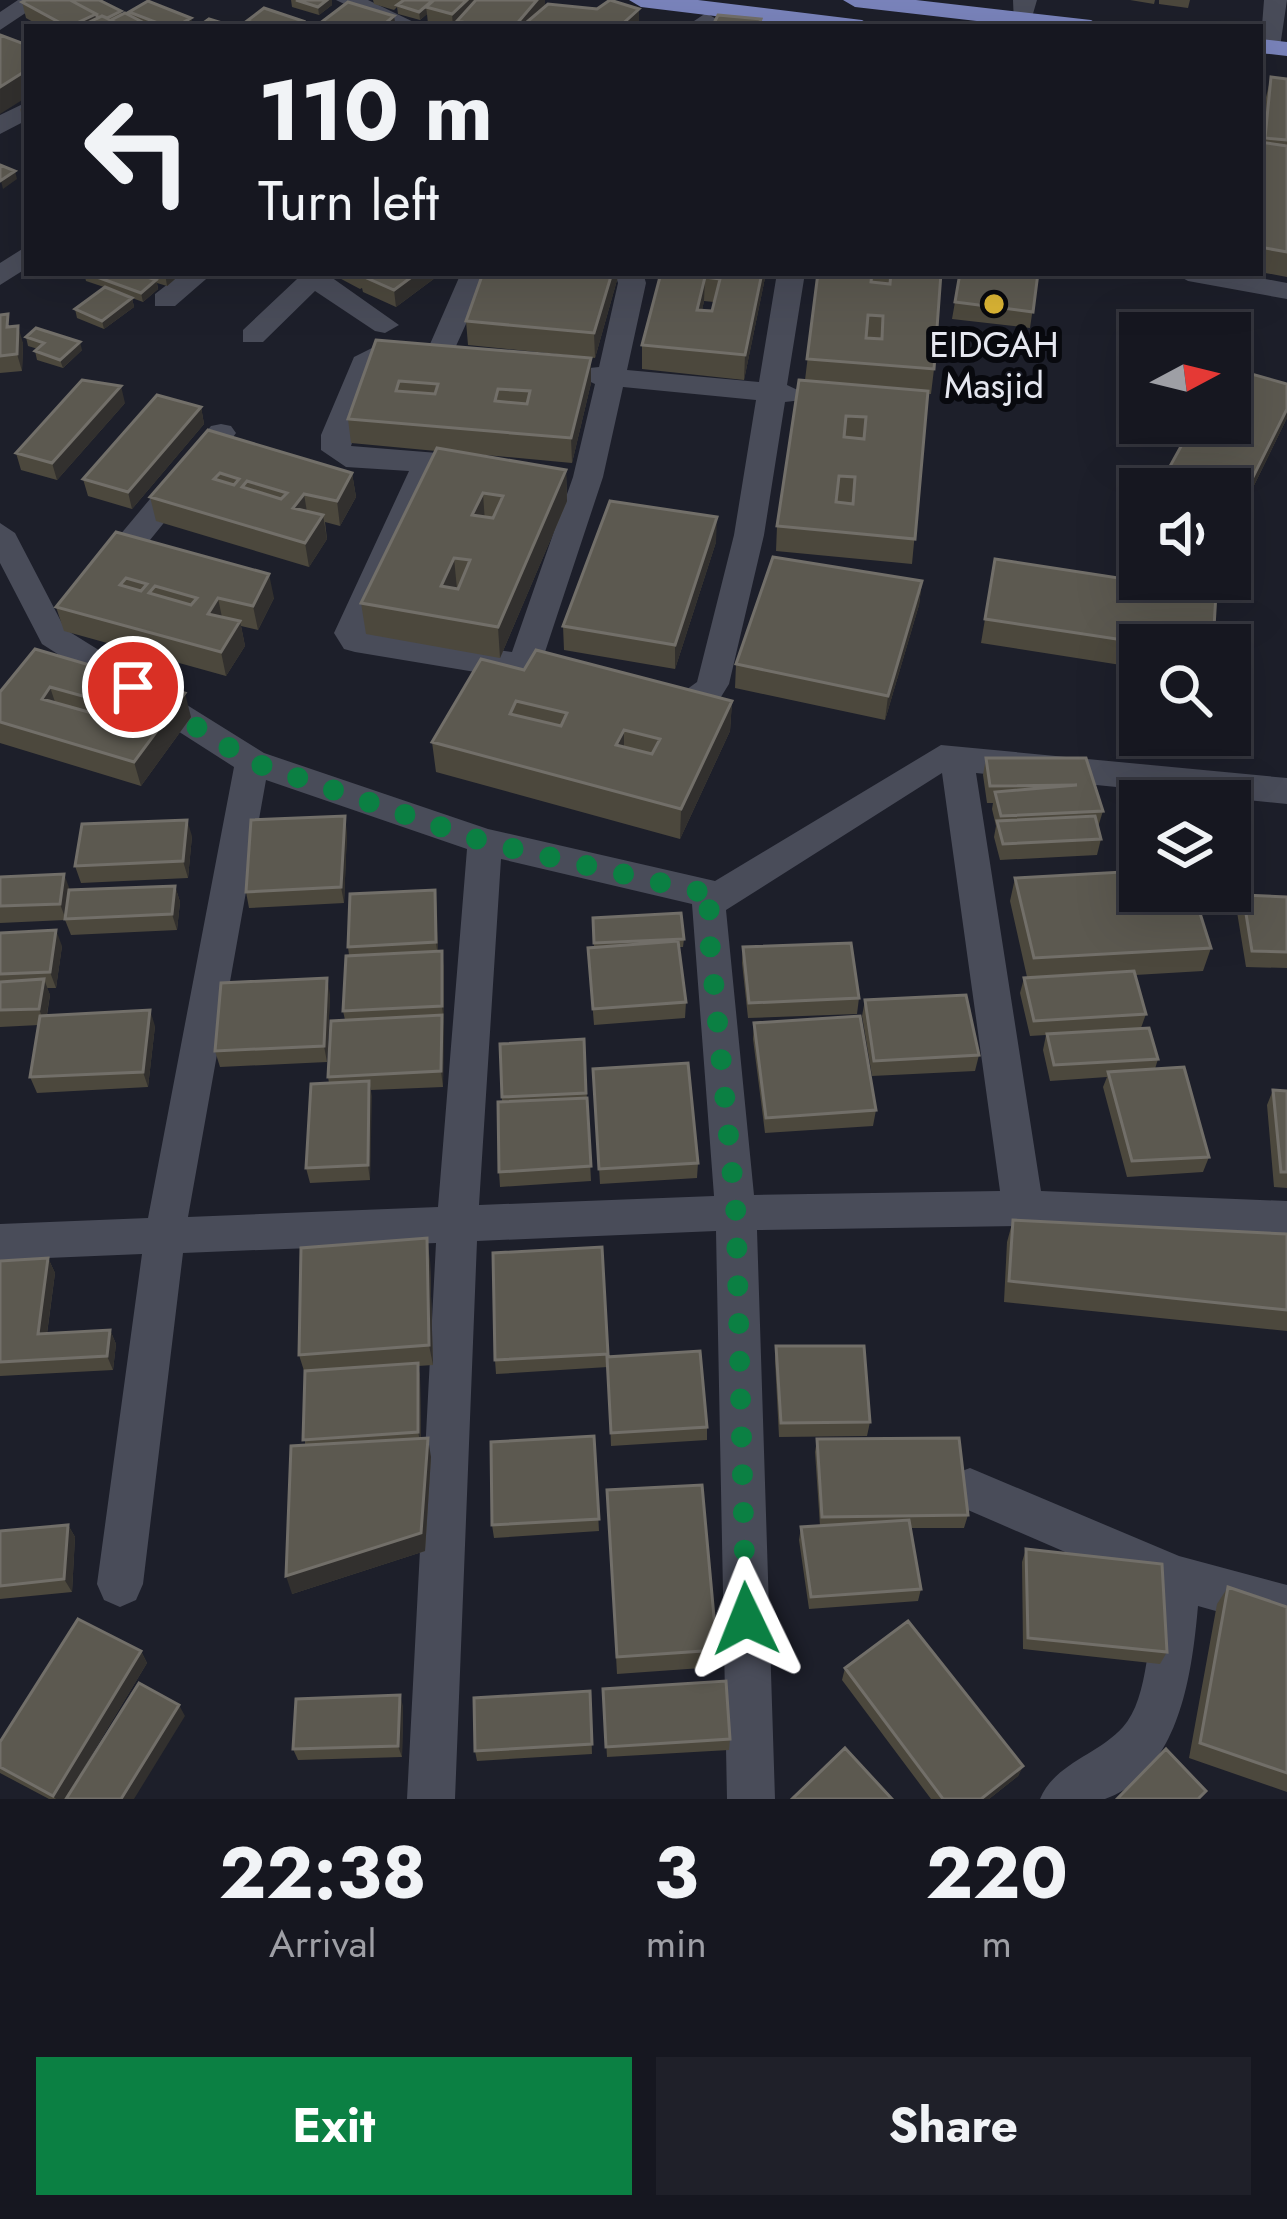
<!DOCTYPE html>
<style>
:root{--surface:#161720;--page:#1f2029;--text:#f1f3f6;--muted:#9e9fa5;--line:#35363e;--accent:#0b8043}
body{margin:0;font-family:Jost,sans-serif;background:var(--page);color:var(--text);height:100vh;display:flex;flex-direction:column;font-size:45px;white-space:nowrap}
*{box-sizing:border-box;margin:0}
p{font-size:39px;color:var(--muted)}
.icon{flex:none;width:66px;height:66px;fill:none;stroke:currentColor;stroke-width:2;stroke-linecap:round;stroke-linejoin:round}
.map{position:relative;height:1799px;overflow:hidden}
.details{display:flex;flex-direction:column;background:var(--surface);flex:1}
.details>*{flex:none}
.banner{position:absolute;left:24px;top:24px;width:1239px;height:252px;border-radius:0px;box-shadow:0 12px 48px #0002,0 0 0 3px var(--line);background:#161720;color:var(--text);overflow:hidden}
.needle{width:78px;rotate:83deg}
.buttons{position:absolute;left:1119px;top:312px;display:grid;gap:24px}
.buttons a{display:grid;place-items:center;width:132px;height:132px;border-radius:0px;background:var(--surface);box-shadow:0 12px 48px #0002,0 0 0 3px var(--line);font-size:60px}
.pin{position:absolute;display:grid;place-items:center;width:102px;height:102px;color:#fff;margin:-51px;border:6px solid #fff;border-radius:50%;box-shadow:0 3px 12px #0007}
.me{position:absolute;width:132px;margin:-66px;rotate:358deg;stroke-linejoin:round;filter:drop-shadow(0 0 9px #0008)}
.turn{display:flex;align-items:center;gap:42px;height:252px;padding:0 36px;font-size:54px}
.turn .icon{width:156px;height:156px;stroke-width:2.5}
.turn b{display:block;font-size:84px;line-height:102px}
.eta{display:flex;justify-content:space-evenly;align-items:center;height:204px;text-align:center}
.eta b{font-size:72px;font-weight:700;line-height:84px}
.button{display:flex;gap:24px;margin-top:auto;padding:24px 36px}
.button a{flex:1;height:138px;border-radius:0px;background:var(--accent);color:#fff;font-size:48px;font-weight:700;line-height:138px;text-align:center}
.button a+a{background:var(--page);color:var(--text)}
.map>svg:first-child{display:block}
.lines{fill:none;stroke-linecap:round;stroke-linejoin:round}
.minor{fill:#494c59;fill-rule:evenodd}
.major{fill:#7a84bc;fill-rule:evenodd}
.wall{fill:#4c483d;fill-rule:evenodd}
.shaded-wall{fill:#32302e}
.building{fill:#5c5950;stroke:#726f69;stroke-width:3;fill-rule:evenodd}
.route{stroke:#0b8043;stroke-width:21;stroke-dasharray:0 37.8}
.poi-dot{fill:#d9b334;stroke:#08090e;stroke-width:4.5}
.labels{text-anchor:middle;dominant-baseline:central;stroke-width:12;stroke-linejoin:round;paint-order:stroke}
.far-poi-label{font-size:36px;fill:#e5e7ef;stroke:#08090e}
</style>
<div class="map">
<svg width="1287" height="1799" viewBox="0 0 1287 1799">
<rect width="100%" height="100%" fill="#1d1f2a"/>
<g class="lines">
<path class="minor" d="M18 0H45L0 30V12Z
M336 0H368L424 27H392Z
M1013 0H1037L1030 24H1014Z
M1264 0H1287L1280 47 1268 54 1260 52Z
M706 13 718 20 712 27H685Z
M27 102V120L0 134V115Z
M27 246V268L0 285V263Z
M182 273H213L175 306H155V294Z
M292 273H334L331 277 399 325 385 333 375 331 315 291 263 342H243V330L297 279Z
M461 273H489L447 366 377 367 351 446 475 456 490 466 475 476 438 473 367 631 512 652 573 477 595 384 576 375 580 369 599 367 618 283 615 273H643L646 283 627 370 759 382 777 273H805L787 385 806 394 802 400 785 402 764 535 729 684 716 705 686 714 649 704 644 696 661 684 686 690 697 682 734 535 756 400 623 387 603 477 543 658 584 668 588 676 584 684 572 688 355 652 344 649 334 633 409 471 346 467 321 450V435L354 357 374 347 427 351Z
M1174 273H1233L1287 283V299L1188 281Z
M221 424 231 426 236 433 231 440 116 582H94L89 574 94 566 211 426Z
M0 523 15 533 65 629 264 753 488 829 715 881 941 745 1287 778V804L976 773 1041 1191 1287 1201V1237L1023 1226 757 1230 775 1799H727L716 1231 477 1241 455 1799H407L436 1243 183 1253 143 1584 136 1600 120 1607 104 1600 97 1584 142 1254 0 1260V1224L148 1218 234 767 42 644 0 563ZM942 773 1000 1191 754 1195 726 910ZM266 780 467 849 438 1207 188 1217ZM501 859 692 904 714 1196 479 1205Z
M970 1468 1179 1556 1287 1585V1631L1198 1606C1192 1673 1180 1772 1105 1799 1088 1799 1058 1799 1040 1799 1055 1763 1098 1755 1123 1727 1149 1699 1150 1627 1153 1590L954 1504 948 1489 954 1474Z"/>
<path class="major" d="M629 0H698L862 20 874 27H804L641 7Z
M843 0H916L1091 20 1103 27H1029L855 7Z
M1260 39 1287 42V56L1260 53Z"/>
</g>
<path class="wall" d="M291 0H332V5L319 15 292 7Z
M373 0H545V6L639 9V25L637 27H440L428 24 427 14 420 20 398 14 397 7 394 10 374 4Z
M1130 0H1155L1154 4Z
M1159 0H1190L1188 8 1159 4Z
M22 2 121 11 122 15 130 16 129 12 191 18 192 26 42 27 26 18Z
M1271 77 1287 79V277L1260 272V142L1265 101Z
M27 105V127L25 126 20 109Z
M84 273H182L167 286 157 283 158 289 143 302 121 294 132 298 134 307 104 329 77 318 75 309 104 287 86 281Z
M330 273H438L439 275 396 307 363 292 362 288 360 289Z
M619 273 595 358 468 345 466 321Z
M661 273H766L744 380 642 369V345ZM704 301 714 302 712 311 702 310Z
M818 273H941L934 369 931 394H928L912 564 776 551 777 526 805 380Z
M960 273H1038L1030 328 952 319Z
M0 315 23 343 22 371 0 373Z
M26 337 82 350 63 368 37 360 35 351 38 349 28 346Z
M376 340 591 383 572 463 474 454 566 470 567 501 500 658 366 634 361 603 436 451 351 443 348 419Z
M1287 384V418L1239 516 1230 513V489H1164L1169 468Z
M125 403 57 480 21 470 16 453Z
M201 407 204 424 132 509 88 496 83 479Z
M208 430 352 473 356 497 340 526 325 522 327 539 309 567 156 521 150 497Z
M116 532 274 598 258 630 241 626 245 646 226 676 64 631 56 607Z
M716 542 675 669 564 650 563 626Z
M995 559 1213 645H1140V668L981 643Z
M922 581 919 605 885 720 735 688 736 664Z
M35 649 191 717 141 786 0 743V692Z
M524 670 732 701 730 731 680 839 436 772 432 742Z
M986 758H1086L1103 811 1098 827 1101 839 1097 855 1000 860 994 837 996 826 992 809 993 803H987L983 775Z
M347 832 344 903 249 908 246 892Z
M192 836 188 878 81 883 75 866Z
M0 877 70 890 175 886 180 902 177 930 71 935 65 920 0 923Z
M1015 878 1211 948 1203 971 1135 975 1146 1014 1141 1028 1158 1059 1155 1069 1209 1157 1203 1172 1127 1177 1103 1087 1107 1077 1050 1081 1043 1050 1046 1035 1030 1036 1020 993 1024 978 1027 977 1010 901Z
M435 890 438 951 444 967 443 1087 371 1090 370 1180 310 1183 306 1168 329 1083 328 1077 345 1020 343 1011 349 955 348 947Z
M1243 895 1287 897V968L1246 967 1237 912Z
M593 918 684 939 683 947H679L686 1002 685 1018 594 1025 588 948 594 947Z
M0 933 62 946 56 988H47L50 995 47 1015 155 1026 148 1087 37 1093 30 1077 39 1025 0 1027Z
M743 947 859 998 857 1014 748 1018 742 963Z
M330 994 327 1062 220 1067 215 1051Z
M865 1000 979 1055 975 1071 872 1076 862 1016Z
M754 1023 876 1110 873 1126 765 1133 753 1039Z
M584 1039 591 1181 500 1187 499 1172 502 1102 500 1044Z
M593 1069 698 1163 697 1178 600 1184Z
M1273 1090 1287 1091V1188L1274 1187 1267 1105Z
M1013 1220 1287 1234V1331L1004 1302 1007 1242Z
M602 1247 608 1357 707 1427V1440L611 1446 608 1367 496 1374 495 1360Z
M48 1258 55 1273 47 1334 110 1330 116 1344 113 1370 0 1376V1261Z
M430 1260 433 1365 418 1366 420 1377 421 1439 431 1457 425 1551 292 1594 305 1445V1374L299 1355Z
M776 1346 870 1422 867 1436 779 1437 775 1360Z
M594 1436 599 1531 494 1538 492 1525Z
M817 1439 968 1515 964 1528H911L921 1589 918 1601 809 1609 799 1540 801 1527 820 1526 815 1452Z
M607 1490 717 1650 716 1667 617 1674Z
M68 1525 75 1537 72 1592 0 1599V1531Z
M1026 1549 1167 1652 1160 1664 1023 1649 1022 1562Z
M1228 1587 1287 1607V1792L1189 1758 1217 1604Z
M141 1651 147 1663 65 1799H49L0 1773V1742Z
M845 1668 1023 1766 1018 1776 989 1799H931L842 1680Z
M603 1689 730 1739 729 1750 607 1757Z
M590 1691 592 1754 477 1761 475 1751Z
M403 1706 402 1757 298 1760 293 1749Z"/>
<path class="shaded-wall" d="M327 0H332V5L319 15 318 7Z
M433 0 426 7 427 14 420 20 419 12Z
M467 0H485L457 21 456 27H453L452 14Z
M537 0H545V8L529 27H514Z
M639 9V25L637 27H619Z
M96 14 99 27H69Z
M394 16 396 27H381Z
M191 18 192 26 190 27H175Z
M27 70V97L0 114V87Z
M15 171 17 179 3 189 1 181Z
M165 273H182L167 286Z
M417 273H438L439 275 396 307 394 290Z
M612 273H619L595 358 594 333Z
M762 273H766L744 380 745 355Z
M705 277 704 301 697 334V310Z
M156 280 158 289 143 302 141 293Z
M132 298 134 307 104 329 102 321Z
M18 326 23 343 22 371 17 354Z
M80 342 82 350 63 368 60 360Z
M591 358V383L572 463 571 438Z
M121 386 125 403 57 480 52 463Z
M201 407 204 424 132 509 128 492Z
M1287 409V418L1239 516 1246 491Z
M566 470 567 501 500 658 498 627Z
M352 473 356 497 340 526 337 501Z
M483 493 485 523 472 515Z
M304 494 308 518 293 508Z
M323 515 327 539 309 567 305 543Z
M717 517 716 542 675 669V645Z
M454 558 457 589 441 586Z
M269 574 274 598 258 630 253 606Z
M922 581 919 605 885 720 888 696Z
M218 598 223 622 208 614Z
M240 621 245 646 226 676 221 652Z
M50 687 58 711 42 699Z
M185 693 191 717 141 786 134 762Z
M732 701 730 731 680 839 681 809Z
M624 730V760L616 745Z
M345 816 347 832 344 903 341 887Z
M187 820 192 836 188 878 183 861Z
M64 874 70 890 66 920 60 904Z
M175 886 180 902 177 930 172 914Z
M435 890 437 906 438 958 436 942Z
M56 930 62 946 56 988 50 972Z
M442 951 444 967V1022L442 1006Z
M327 978 330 994 327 1062 324 1046Z
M44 979 50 995 45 1024 39 1009Z
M150 1010 155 1026 148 1087 143 1072Z
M442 1015 444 1031 443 1087 441 1071Z
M369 1081 372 1096 370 1180 368 1165Z
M427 1238 430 1260 433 1365 429 1345Z
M48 1258 55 1273 45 1348 38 1334Z
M110 1330 116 1344 113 1370 107 1356Z
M418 1363 420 1377 421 1445 418 1432Z
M428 1438 431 1457 425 1551 292 1594 286 1576Z
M68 1525 75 1537 72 1592 64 1579Z
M141 1651 147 1663 65 1799H56L53 1796Z
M400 1695 403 1706 402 1757 398 1746Z
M179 1705 185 1716 134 1799H121Z
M1023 1766 1018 1776 989 1799H981Z"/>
<path class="building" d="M26 0H70L96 14 68 27 22 2Z
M70 0H99L121 11 107 18 102 16 98 18 96 14Z
M296 0H327L318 7Z
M404 0H433L419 12 397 5Z
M434 0H467L452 14 426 7Z
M476 0H537L514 27H486L457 21Z
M610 0 639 9 619 27H521L548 4 597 9Z
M148 1 191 18 175 27H168L129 12Z
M348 2 394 16 381 27H315Z
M264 8 303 21 295 27H267L247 21Z
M125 13 152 27H124L111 20Z
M718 15 761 19 758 27H712Z
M102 16 124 27H79Z
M209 19 235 27H198Z
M0 35 27 45V70L0 87Z
M1271 77 1287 79V140L1265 138Z
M1260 142 1287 146V252L1260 247Z
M0 165 15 171 0 181Z
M86 273H136L156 280 141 293Z
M363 273H417L394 290 360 275Z
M483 273H612L594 333 466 321Z
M661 273H762L745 355 642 345ZM705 277 720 279 712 311 697 310Z
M818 273H872L871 282 890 284 891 273H941L934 369 807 359ZM868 315 883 316 882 339 866 338Z
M960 273H1038L1033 312 955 302Z
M105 287 132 298 102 321 75 309Z
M8 314 7 327 18 326 17 354 0 356V315Z
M36 328 80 342 60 360 35 351 44 343 26 337Z
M376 340 591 358 571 438 348 419ZM399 381 438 384 435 394 396 391ZM498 389 530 391 527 404 495 401Z
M1230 368 1287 384V409L1246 491 1169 468 1194 423H1230Z
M82 380 121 386 52 463 16 453Z
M799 380 928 391 915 539 777 526ZM846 416 866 417 864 439 844 437ZM839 476 855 477 853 504 836 502Z
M157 395 201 407 128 492 83 479Z
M208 430 352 473 337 501 304 494 293 508 323 515 305 543 150 497ZM220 473 239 479 234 485 214 479ZM247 481 287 493 281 499 242 487Z
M437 448 566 470 498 627 361 603ZM483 493 503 496 493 518 472 515ZM454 558 470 560 458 589 441 586Z
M610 501 717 517 675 645 563 626Z
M116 532 269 574 253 606 218 598 208 614 240 621 221 652 56 607ZM126 578 147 584 141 591 120 585ZM155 586 197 598 191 605 149 593Z
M773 557 922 581 888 696 736 664Z
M995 559 1216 593 1213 645H1156L985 619Z
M35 649 185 693 134 762 0 722V692ZM50 687 119 706 110 718 42 699Z
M536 650 732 701 681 809 432 742 481 659 524 670ZM516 701 567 713 561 726 510 714ZM624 730 660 739 652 754 616 745Z
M986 758H1086L1103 811 1001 816 995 792 1077 785 990 786Z
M345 816 341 887 246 892 251 820Z
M1095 816 1101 839 1003 844 997 821Z
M187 820 183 861 75 866 82 824Z
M1140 871V891H1193L1211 948 1034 958 1015 878Z
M64 874 60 904 0 906V877Z
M175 886 172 914 65 919 69 890Z
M435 890 436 942 348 947 350 894Z
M1243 895 1287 897V952L1252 951Z
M681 913 684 939 594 943 593 918Z
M56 930 50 972 0 974V933Z
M678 941 686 1002 593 1009 588 948Z
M851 943 859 998 749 1003 743 947Z
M442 951V1006L343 1011 346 956Z
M1134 971 1146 1014 1034 1021 1024 978Z
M327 978 324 1046 215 1051 221 983Z
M44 979 39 1009 0 1010V982Z
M966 995 979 1055 874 1061 865 1000Z
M150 1010 143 1072 30 1077 40 1016Z
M442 1015 441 1071 328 1077 331 1021Z
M860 1016 876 1110 766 1118 754 1023Z
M1149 1028 1158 1059 1054 1065 1047 1034Z
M584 1039 586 1093 502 1097 500 1044Z
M688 1063 698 1163 599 1169 593 1069Z
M1184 1067 1209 1157 1132 1161 1108 1072Z
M369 1081 368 1165 306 1168 311 1084Z
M1273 1090 1287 1091V1172H1281Z
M587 1098 591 1166 499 1172 498 1102Z
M1013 1220 1287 1234V1310L1009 1281Z
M427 1238 429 1345 299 1355 301 1248Z
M602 1247 608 1354 495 1360 493 1253Z
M48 1258 38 1334 110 1330 107 1356 0 1362V1261Z
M776 1346H864L870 1422 781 1423Z
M700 1351 707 1427 611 1433 607 1357Z
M418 1363V1432L303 1440 305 1371Z
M594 1436 599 1519 492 1525 491 1442Z
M428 1438 421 1533 286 1576 291 1446Z
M959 1438 968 1515 822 1517 817 1439Z
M702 1485 717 1650 617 1657 607 1490Z
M909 1520 921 1589 811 1597 801 1527Z
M68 1525 64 1579 0 1586V1531Z
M1026 1549 1162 1564 1167 1652 1028 1638Z
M1228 1587 1287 1607V1773L1200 1743Z
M78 1619 141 1651 53 1796 0 1767V1742Z
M908 1621 1023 1766 981 1799H943L845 1668Z
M726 1681 730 1739 606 1747 603 1689Z
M139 1683 179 1705 121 1799H66Z
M590 1691 592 1744 475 1751 474 1698Z
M400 1695 398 1746 293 1749 296 1699Z
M845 1748 892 1799H792Z
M1166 1749 1206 1791 1198 1799H1117Z"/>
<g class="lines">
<path class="route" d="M133 687 252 762 485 842 718 896 707 913 736 1213 746 1619"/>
</g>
<circle class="poi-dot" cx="994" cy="304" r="12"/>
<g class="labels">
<g class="far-poi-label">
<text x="994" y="344">EIDGAH<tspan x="994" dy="41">Masjid</tspan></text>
</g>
</g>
</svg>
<div class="buttons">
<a><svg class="needle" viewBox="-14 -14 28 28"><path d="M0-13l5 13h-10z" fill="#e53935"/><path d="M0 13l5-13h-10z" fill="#9e9fa5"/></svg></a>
<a><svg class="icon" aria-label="sound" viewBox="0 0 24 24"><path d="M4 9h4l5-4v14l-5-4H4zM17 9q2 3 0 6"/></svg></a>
<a><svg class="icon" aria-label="search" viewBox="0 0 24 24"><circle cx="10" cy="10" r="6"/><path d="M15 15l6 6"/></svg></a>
<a><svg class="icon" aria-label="layers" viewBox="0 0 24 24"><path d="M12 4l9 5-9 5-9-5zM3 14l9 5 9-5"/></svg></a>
</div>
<div class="pin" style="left:133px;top:687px;background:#d93025"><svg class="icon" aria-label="arrive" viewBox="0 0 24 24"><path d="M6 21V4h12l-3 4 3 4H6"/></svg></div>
<svg class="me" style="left:746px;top:1619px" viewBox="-20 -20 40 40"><path d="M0-17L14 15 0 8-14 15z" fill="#0b8043" stroke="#fff" stroke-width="4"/></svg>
<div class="banner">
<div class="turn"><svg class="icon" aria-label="left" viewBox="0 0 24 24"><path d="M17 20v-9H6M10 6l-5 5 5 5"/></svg><div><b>110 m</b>Turn left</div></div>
</div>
</div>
<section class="details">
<div class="eta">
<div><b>22:38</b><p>Arrival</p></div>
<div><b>3</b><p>min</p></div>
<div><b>220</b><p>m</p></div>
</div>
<div class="button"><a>Exit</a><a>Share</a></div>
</section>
